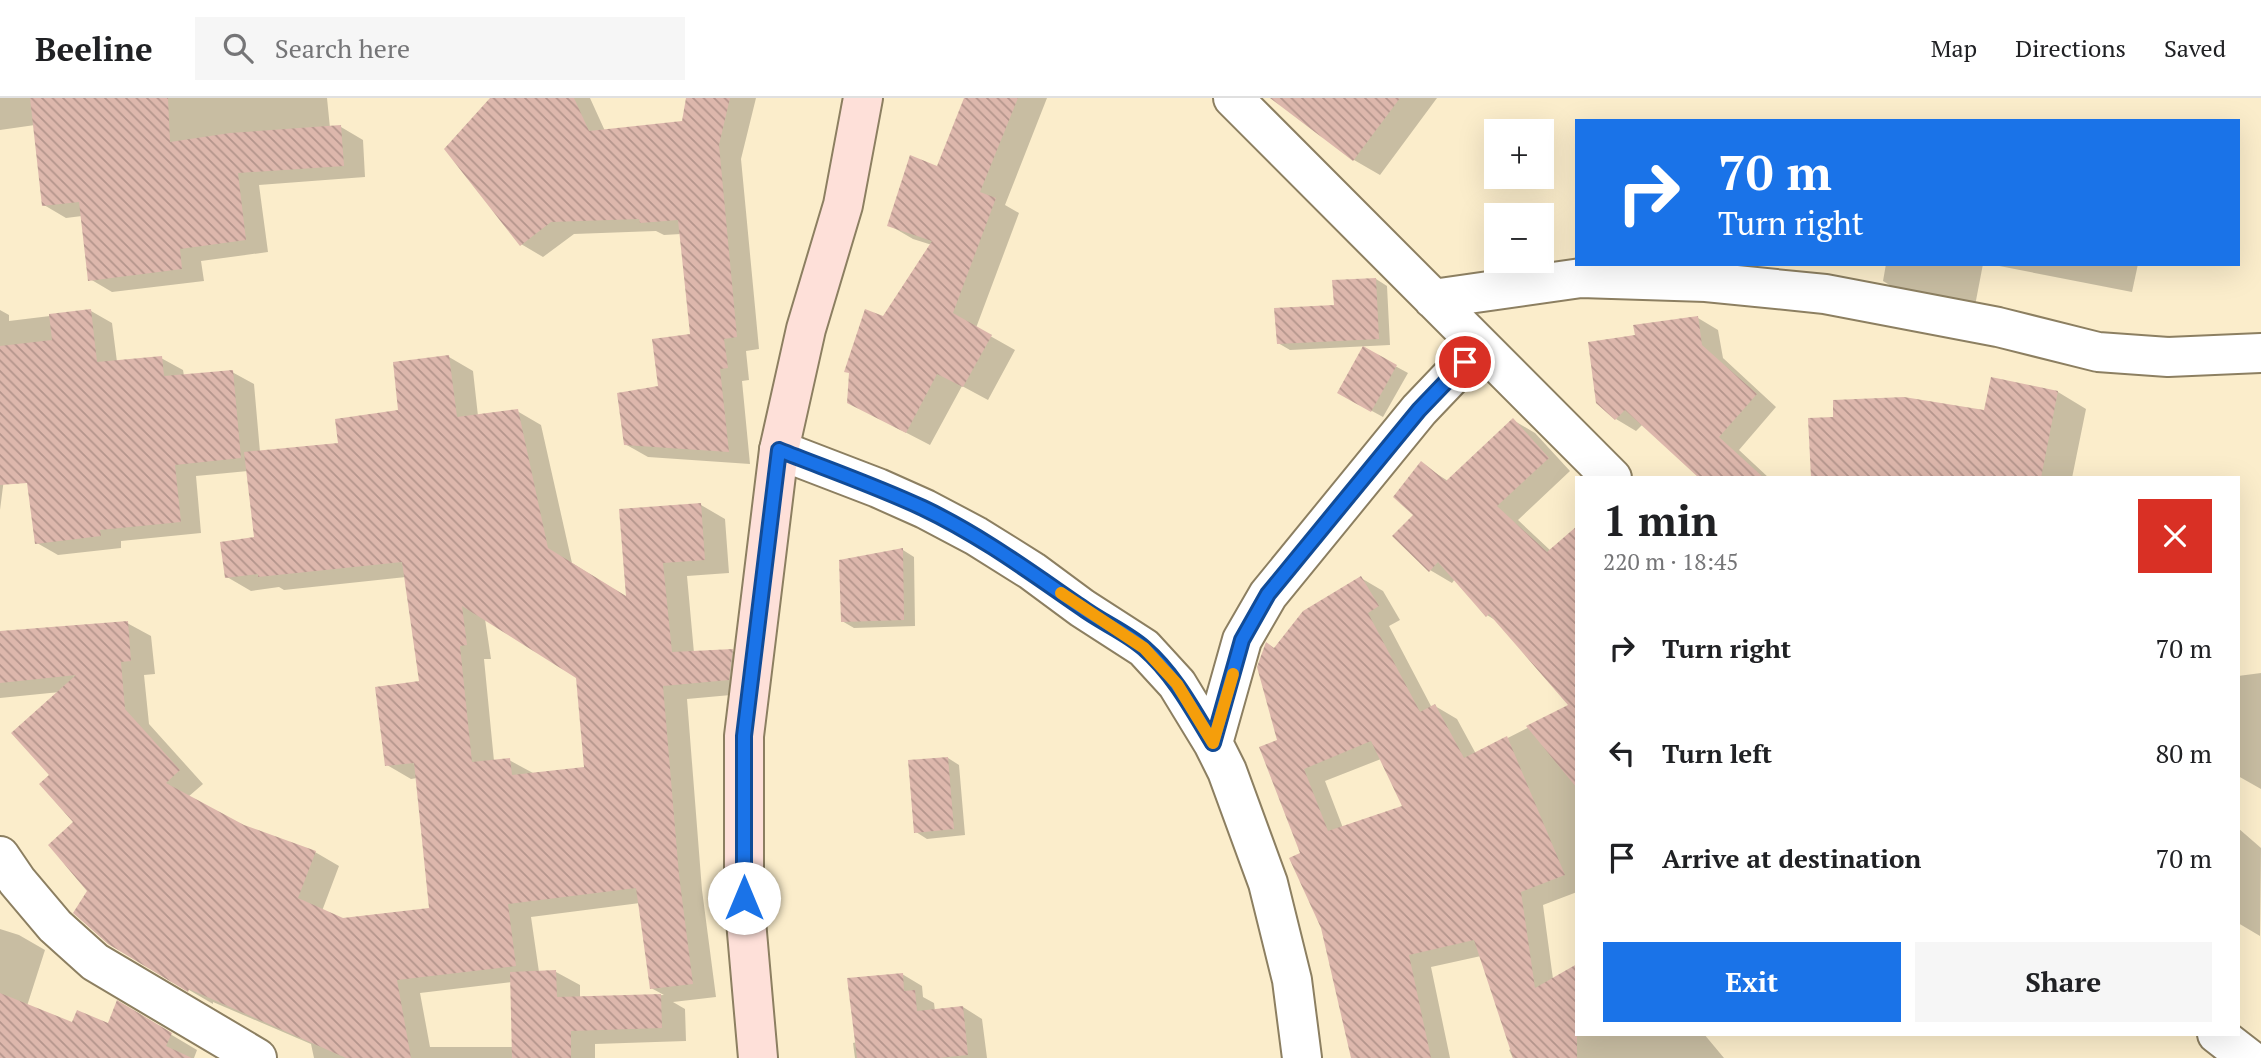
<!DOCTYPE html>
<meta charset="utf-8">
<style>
:root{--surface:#fff;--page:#f6f6f6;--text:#202124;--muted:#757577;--line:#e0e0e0;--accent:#1a73e8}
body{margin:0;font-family:"PT Serif",serif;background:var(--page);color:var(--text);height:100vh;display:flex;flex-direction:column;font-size:26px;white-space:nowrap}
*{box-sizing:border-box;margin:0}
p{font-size:23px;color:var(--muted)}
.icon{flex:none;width:38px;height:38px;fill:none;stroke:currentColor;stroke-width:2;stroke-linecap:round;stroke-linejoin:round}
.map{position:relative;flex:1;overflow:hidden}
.panel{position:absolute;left:1575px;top:378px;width:665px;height:560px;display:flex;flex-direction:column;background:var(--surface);border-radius:0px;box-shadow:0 7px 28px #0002}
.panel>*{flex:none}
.banner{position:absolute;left:1575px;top:21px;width:665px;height:147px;border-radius:0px;box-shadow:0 7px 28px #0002;background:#1a73e8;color:#fff;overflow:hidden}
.tools{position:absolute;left:1484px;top:21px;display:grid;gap:14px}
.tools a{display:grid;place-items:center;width:70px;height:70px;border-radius:0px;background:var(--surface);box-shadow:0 7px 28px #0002;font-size:35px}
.pin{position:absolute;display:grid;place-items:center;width:60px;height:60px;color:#fff;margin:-30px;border:4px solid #fff;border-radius:50%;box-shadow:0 2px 7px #0007}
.me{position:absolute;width:77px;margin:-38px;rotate:0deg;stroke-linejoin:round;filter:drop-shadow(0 0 5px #0008)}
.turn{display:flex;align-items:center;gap:24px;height:147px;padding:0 28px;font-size:32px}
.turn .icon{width:91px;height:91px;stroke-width:2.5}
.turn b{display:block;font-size:49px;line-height:60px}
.round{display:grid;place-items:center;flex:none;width:74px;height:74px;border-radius:0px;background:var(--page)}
.overview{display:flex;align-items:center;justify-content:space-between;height:119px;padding:0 28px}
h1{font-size:42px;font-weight:700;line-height:52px}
.button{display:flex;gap:14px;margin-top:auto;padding:14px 28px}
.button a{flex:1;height:80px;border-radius:0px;background:var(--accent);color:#fff;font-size:28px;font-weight:700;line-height:80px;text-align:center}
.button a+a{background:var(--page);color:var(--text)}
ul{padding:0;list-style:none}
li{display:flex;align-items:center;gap:21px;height:105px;padding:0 28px}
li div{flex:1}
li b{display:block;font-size:26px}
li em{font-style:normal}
header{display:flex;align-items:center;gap:42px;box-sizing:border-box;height:98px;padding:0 35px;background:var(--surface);border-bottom:2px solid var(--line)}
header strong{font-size:33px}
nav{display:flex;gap:38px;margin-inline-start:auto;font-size:24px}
.search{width:490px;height:63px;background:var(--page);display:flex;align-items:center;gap:18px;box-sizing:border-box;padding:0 24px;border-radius:0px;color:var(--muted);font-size:26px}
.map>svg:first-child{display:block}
.shadow{fill:#0003;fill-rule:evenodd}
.building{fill:url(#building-back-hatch);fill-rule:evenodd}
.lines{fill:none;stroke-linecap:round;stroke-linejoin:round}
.street-casing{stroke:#8c7f61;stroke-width:42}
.secondary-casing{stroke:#8c7f61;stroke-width:42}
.street{stroke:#fff;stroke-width:38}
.secondary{stroke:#fee0d9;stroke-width:38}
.route-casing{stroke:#114b97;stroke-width:18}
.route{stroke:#1a73e8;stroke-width:12}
.slow{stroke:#f59e0b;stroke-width:12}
</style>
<header>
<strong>Beeline</strong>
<div class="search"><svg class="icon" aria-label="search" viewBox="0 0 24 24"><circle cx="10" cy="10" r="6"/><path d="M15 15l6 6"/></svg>Search here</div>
<nav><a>Map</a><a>Directions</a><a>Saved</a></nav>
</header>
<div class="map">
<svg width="2261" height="960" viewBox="0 0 2261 960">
<defs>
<pattern id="building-back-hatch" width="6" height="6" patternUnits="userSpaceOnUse" patternTransform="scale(1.75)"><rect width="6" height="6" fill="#ddb7ac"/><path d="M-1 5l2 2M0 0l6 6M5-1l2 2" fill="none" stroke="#b4958c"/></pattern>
</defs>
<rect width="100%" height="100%" fill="#fbedcb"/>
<path class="shadow" d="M0 0H327L330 30 341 29 363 42 365 79 259 87 268 154 201 163 204 183 112 194 90 181 82 118 66 120 44 107 35 27 0 32Z
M492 0H590L605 33 683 25 688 0H756L741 61 759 251 746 253 749 282 742 283 750 366 648 359 625 346 692 238 681 136 664 137 656 133 574 136 543 159 521 146Z
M966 0H1047L1005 107 1019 115 976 230 1015 252 988 302 962 288 930 347 874 318 884 220 932 147 913 141 889 127 938 70Z
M1273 0H1437L1380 77 1354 62Z
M1886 166H1983L1974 213 1913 201 1883 183Z
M1989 166H2138L2132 194Z
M1376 181 1387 188 1390 247 1290 252 1278 245Z
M0 212 9 217V223L91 213 112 225 117 264 161 260 183 272 184 278 232 274 254 286 260 354 340 347 400 313 449 259 473 273 478 318 517 313 541 327 572 465 628 500 701 407 725 421 729 475 687 478 694 555 732 553 756 566 753 595 687 601 702 792 716 899 673 904 685 911 686 943 595 946V960H314L311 946 213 904V906L109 845 90 793 75 724 51 677 60 594 0 600V535L127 525 151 538 155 576 144 577 149 626 203 686 188 699 243 729 315 754 339 768 322 813 343 822 430 811 417 680 411 681 387 667 421 585 406 479 284 492 279 489 251 493 227 479 256 441 248 373 196 378 201 435 121 443V450L58 457 37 445 16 287 0 412ZM485 521 578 579 586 671 533 675 509 662 494 663 484 561H491ZM640 805 651 890 664 897 580 900V887L556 874H539L531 819ZM512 884 514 949H430L420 895Z
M1698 220 1718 232 1723 260 1776 309 1739 352 1769 380H1701L1643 326 1636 333 1616 321 1637 238Z
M1364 251 1408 275 1383 319 1339 295Z
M2058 294 2086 311 2072 380H1813L1986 314Z
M1513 322 1535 335 1570 373 1518 422 1551 453 1498 524 1487 517 1455 481 1452 485 1430 472 1415 417 1421 366 1448 383Z
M903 452 914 459 915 528 854 530 842 523Z
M1361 480 1383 493 1400 522 1389 528 1432 610 1435 608 1457 621 1476 656 1559 614 1577 624V794L1543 807 1553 881 1577 936H1704L1724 960H1513L1509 952 1512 950 1481 858 1431 869 1450 960H1352L1323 830 1302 756 1279 643 1275 552ZM1381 661 1404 709 1343 730 1325 683Z
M2261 575V691L2238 678V578Z
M948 660 959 667 965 737 927 741 916 734Z
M2238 730 2261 750 2260 838 2238 825Z
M0 831 19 837 45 852 27 908 73 926 109 927 118 905 197 952 194 960H0Z
M902 876 922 888 923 899 934 905 935 913 963 909 982 921 987 960H855L853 945 857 944Z"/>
<path class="building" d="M30 0H168L170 44 230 35 341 27 344 68 238 75 246 142 180 151 182 171 88 183 79 104 42 108Z
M490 0H574L589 33 682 23 686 0H730L719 47 737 239 724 241 728 270 720 271 729 354 624 347 617 295 658 288 652 241 690 236 678 122 640 125 639 121 551 124 520 148 444 51Z
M964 0H1018L980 94 996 100 953 215 992 237 963 289 937 276 906 335 847 305 849 275 844 274 865 211 883 218 932 143 887 128 910 57 937 68Z
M1270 0H1400L1353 63Z
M1376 180 1379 241 1277 246 1274 210 1334 207 1332 182Z
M91 211 97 264 162 258 164 278 233 272 241 360 175 367 181 424 100 432 101 438 35 446 27 385 0 387V248L52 242 49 216Z
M1698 218 1702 247 1757 296 1719 339 1764 380H1699L1625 312 1615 322 1596 305 1588 244 1635 237 1633 227Z
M1363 248 1397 267 1371 314 1337 295Z
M449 257 457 319 518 311 548 450 626 498 619 411 701 405 705 462 663 465 672 554 733 551 729 582 663 588 679 777 693 886 650 891 636 790 508 806 516 868 397 882 411 960H346L189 891 188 894 108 846 73 815 87 793 48 747 73 724 39 686 49 677 11 635 76 577 0 585V533L128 523 131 563 121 564 125 611 180 672 166 685 244 727 316 753 298 800 343 820 429 810 414 665 385 668 375 589 419 583 402 464 258 479V476L225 480 220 444 254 439 244 354 338 345 335 321 398 312 393 264ZM462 508 576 580 584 669 512 677 510 660 472 664 460 548 467 547Z
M1991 279 2058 293 2041 380H1811L1808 320 1833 319V302L1904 299 1984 312Z
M1513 320 1549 360 1497 408 1547 454 1577 428V690L1526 628 1568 607 1489 516 1486 519 1438 464 1429 474 1392 438 1413 417 1393 399 1421 363 1446 383Z
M903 450 904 522 841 524 839 462Z
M1361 478 1379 508 1368 515 1420 614 1435 606 1464 660 1507 638 1565 777 1521 794 1535 890 1577 866V960H1513L1474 842 1409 857 1431 960H1351L1321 830 1289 760 1300 755 1259 649 1277 642 1257 569 1266 544 1274 550 1303 513ZM1371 643 1402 708 1328 733 1304 671Z
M948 659 954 731 914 735 908 662Z
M556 872 557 899 661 896 662 930 571 933V960H512L510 874Z
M903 875 904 893 915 892 917 913 963 908 968 957 939 960H857L847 880Z
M0 895 72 924 77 912 108 925 117 902 172 935 166 948 192 960H0Z"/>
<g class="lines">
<g class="street-casing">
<path id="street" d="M1233 0 1612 380
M1433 201 1581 180 1706 184 1825 196 1998 229 2098 254 2168 259 2261 255
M779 352 878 390 925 411 976 438 1032 473 1082 510 1144 550 1177 586 1213 645 1227 673 1268 785 1292 882 1302 960
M1213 645 1242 542 1268 497 1419 312 1480 248
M0 758 17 783 55 828 95 864 257 960
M2217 936 2248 960"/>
</g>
<g class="secondary-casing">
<path id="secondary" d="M758 960 744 800V638L779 352 806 231 843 107 863 0"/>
</g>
<use href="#street" class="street"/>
<use href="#secondary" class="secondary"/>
</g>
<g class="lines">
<g class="route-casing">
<path id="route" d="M744 800V638L779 352C827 371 876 388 923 410 980 437 1030 474 1081 509 1101 524 1126 534 1144 550 1174 576 1193 612 1213 645L1242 542 1268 496 1419 312 1465 264"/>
</g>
<use href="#route" class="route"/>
<path class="slow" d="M1061 495 1144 550 1177 586 1213 645 1233 576"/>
</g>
</svg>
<div class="tools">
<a>+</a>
<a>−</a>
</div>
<div class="pin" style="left:1465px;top:264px;background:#d93025"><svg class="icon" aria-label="arrive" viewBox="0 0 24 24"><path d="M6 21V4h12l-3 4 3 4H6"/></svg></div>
<svg class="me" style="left:744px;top:800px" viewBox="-20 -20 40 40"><circle r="19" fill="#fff"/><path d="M0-13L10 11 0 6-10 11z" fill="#1a73e8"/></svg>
<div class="banner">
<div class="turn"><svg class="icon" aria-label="right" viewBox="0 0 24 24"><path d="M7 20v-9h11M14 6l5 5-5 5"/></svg><div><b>70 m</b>Turn right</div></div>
</div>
<section class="panel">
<div class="overview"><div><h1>1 min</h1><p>220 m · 18:45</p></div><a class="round" style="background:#d93025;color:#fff"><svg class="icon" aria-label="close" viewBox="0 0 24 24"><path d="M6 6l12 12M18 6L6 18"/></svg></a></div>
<ul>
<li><svg class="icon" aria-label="right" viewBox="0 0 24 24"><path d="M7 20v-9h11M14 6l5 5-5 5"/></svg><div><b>Turn right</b></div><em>70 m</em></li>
<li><svg class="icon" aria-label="left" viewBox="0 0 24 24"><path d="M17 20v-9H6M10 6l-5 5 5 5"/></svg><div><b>Turn left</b></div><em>80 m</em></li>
<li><svg class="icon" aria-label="arrive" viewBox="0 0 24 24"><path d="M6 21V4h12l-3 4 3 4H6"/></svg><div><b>Arrive at destination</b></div><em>70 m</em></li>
</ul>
<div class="button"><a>Exit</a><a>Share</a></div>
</section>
</div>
